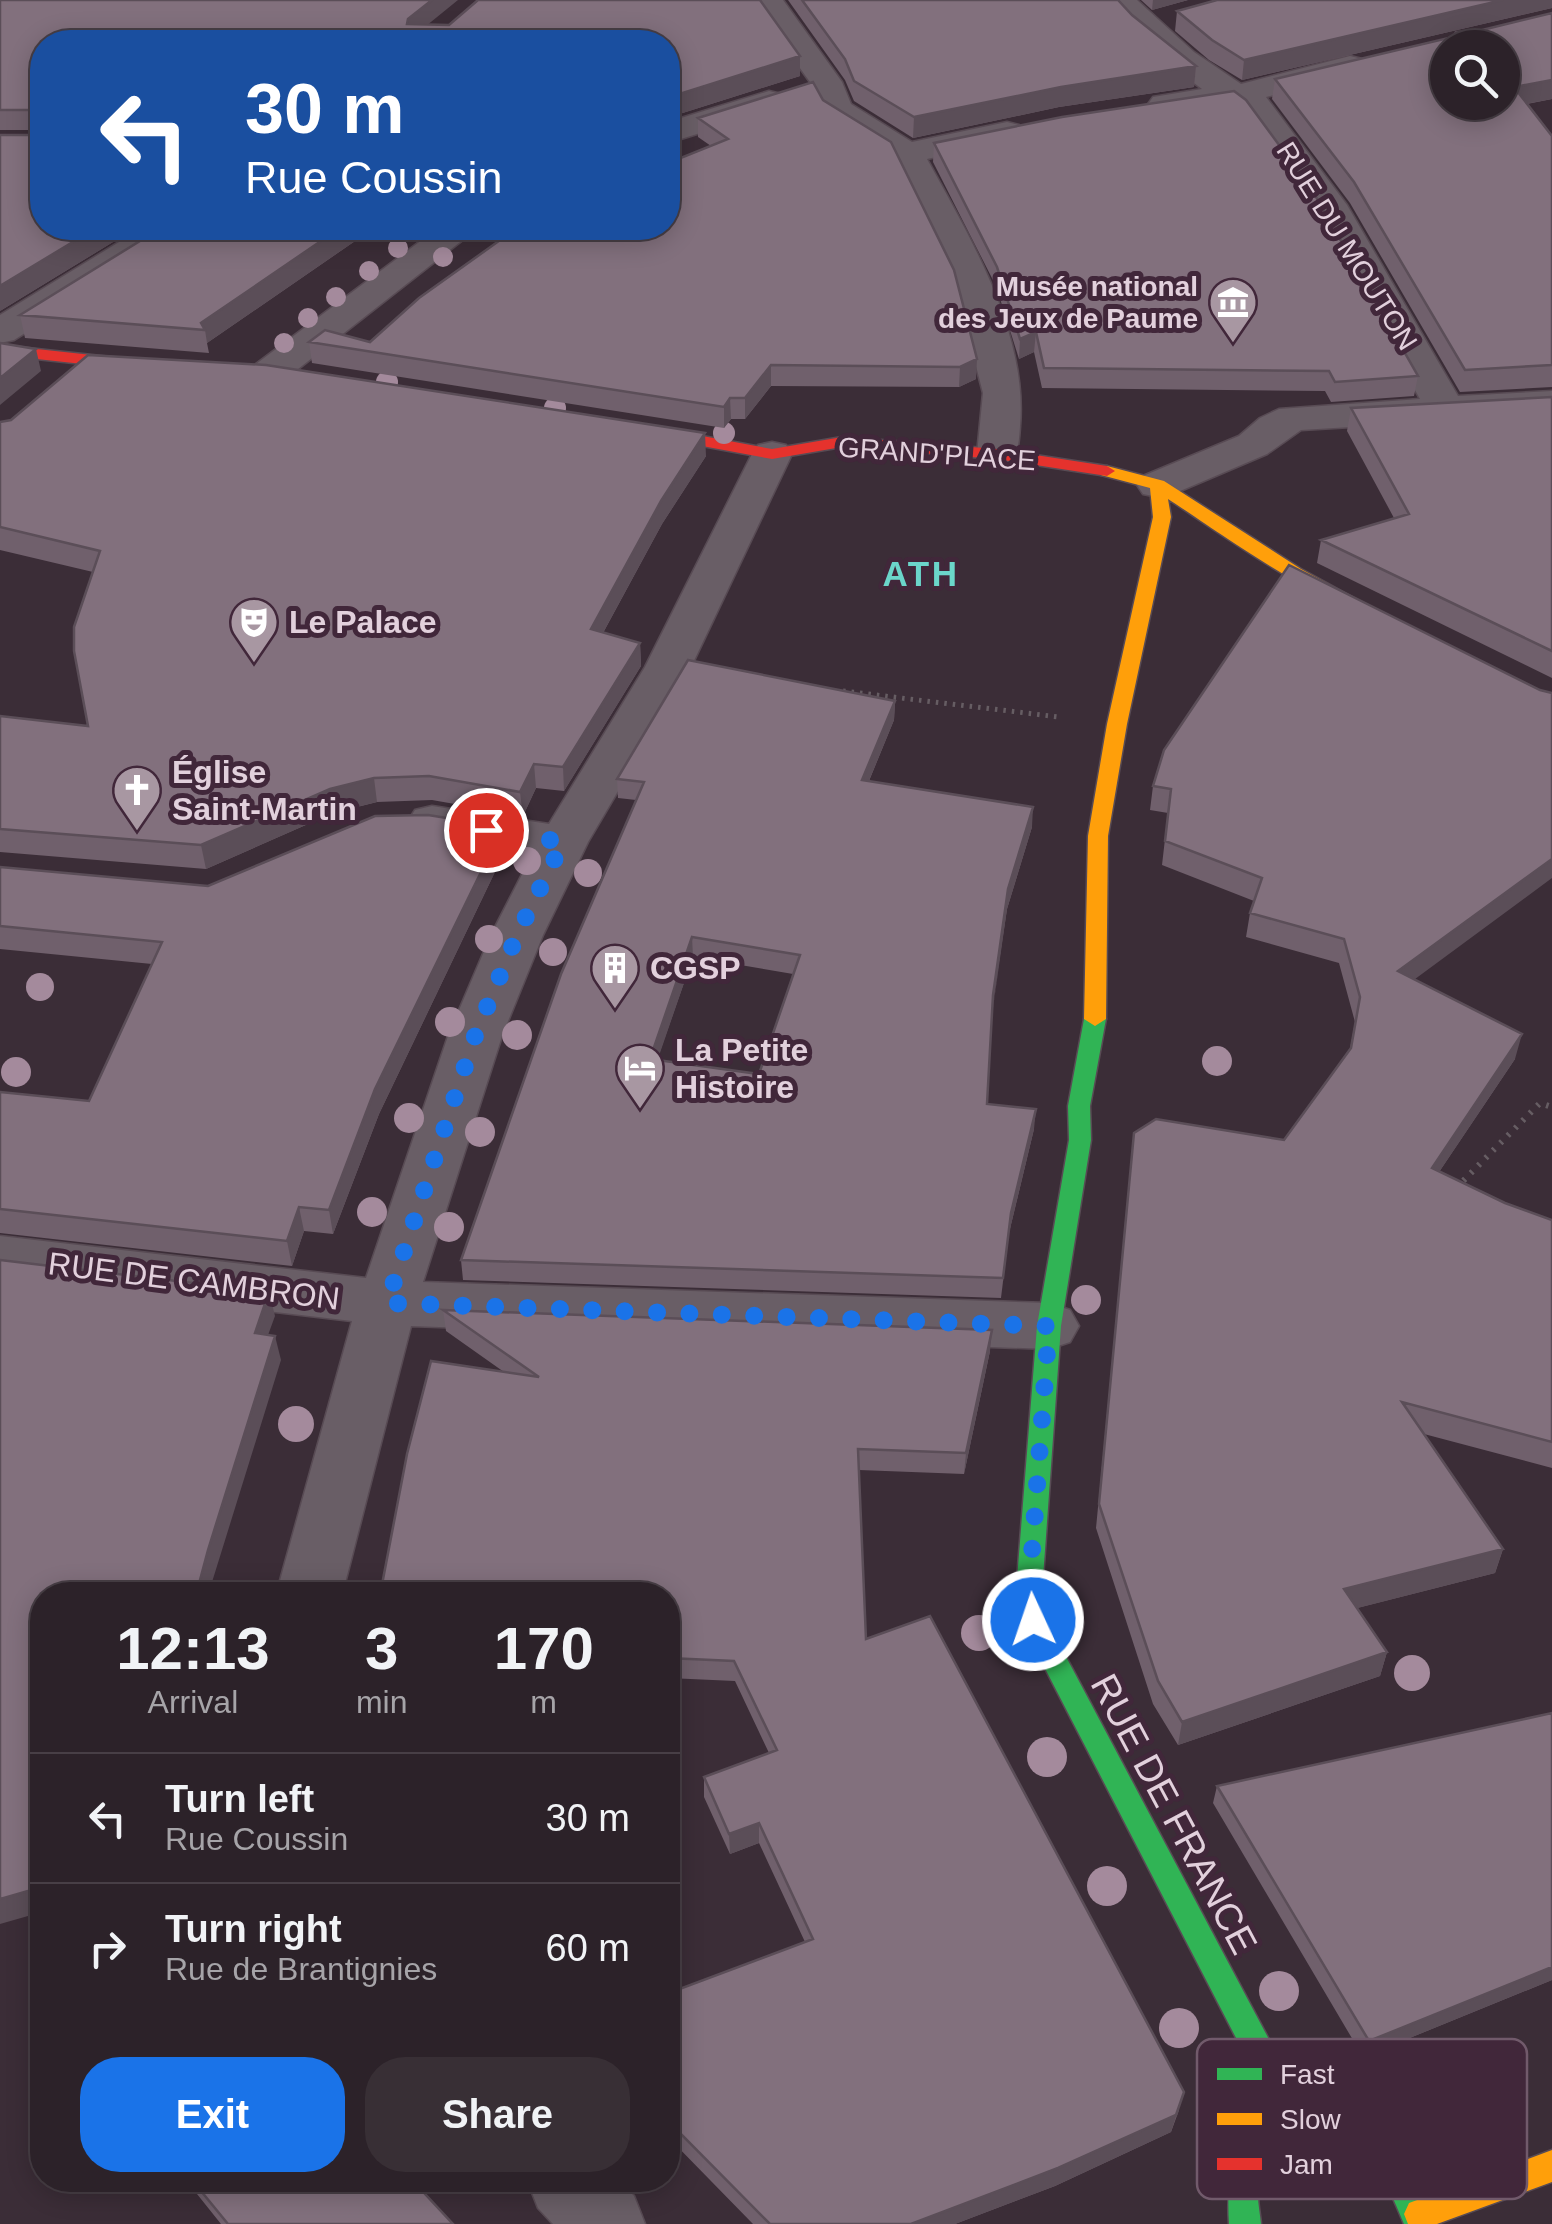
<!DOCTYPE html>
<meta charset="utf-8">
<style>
:root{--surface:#2c2229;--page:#382f35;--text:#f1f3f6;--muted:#a6a4a8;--line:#483f46;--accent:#1a73e8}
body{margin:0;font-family:Arial,sans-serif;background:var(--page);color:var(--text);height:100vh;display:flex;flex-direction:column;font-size:38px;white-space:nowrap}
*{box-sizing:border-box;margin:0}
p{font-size:32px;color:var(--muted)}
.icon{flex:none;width:55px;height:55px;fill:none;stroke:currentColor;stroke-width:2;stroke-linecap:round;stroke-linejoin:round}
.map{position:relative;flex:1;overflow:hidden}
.sheet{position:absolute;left:30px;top:1582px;width:650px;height:610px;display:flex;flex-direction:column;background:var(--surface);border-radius:40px;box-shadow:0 5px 25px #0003,0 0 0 2px var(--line)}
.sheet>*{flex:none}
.guide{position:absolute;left:30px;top:30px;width:650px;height:210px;border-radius:40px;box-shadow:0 5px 25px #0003,0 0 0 2px var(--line);background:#1a4fa0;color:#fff;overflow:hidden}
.controls{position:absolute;left:1430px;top:30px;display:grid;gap:20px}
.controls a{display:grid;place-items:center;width:90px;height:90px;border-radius:50%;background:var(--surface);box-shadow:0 5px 25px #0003,0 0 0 2px var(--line);font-size:50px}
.pin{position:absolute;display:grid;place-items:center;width:85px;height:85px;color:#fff;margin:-42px;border:5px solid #fff;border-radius:50%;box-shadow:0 2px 10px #0007}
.me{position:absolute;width:110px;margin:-55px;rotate:357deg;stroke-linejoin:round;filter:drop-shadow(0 0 8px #0008)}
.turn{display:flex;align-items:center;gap:35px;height:210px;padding:0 50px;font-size:45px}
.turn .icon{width:130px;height:130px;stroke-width:2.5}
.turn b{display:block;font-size:70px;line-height:85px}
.eta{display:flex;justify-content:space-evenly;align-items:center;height:170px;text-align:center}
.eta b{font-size:60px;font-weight:600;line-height:70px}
.primary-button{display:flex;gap:20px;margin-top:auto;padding:20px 50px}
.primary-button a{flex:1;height:115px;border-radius:40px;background:var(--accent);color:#fff;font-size:40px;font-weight:600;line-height:115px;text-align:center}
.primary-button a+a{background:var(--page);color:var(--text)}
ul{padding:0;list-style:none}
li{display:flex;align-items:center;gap:30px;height:130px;padding:0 50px;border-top:2px solid var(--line)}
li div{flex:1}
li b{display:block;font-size:38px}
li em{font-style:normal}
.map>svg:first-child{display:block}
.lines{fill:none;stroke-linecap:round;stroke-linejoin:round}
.street-casing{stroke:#584b54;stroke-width:3}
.fast-casing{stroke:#584b54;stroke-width:3}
.slow-casing{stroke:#584b54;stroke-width:3}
.jam-casing{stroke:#584b54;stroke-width:3}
.path-far1{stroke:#665d63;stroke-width:5;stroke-dasharray:2.5 6;stroke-linecap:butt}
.path{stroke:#665d63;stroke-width:6;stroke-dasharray:2.5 8;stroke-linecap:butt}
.street{fill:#695e66;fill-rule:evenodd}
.fast{fill:#30b455;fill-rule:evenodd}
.slow{fill:#ff9f0a;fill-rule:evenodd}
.jam{fill:#e5322d;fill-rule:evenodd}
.tree{fill:#a48a9c}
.wall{fill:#70606c;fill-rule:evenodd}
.shaded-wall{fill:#5b4e58}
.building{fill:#82707d;stroke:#5b4e58;stroke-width:2.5;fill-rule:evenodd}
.route{stroke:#1a73e8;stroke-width:18;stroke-dasharray:0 32.4}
.labels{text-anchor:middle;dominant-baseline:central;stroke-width:10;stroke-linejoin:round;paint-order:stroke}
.far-street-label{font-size:28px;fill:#e2d0dc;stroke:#41273a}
.far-poi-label{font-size:28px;font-weight:bold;fill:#e2d0dc;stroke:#41273a;text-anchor:end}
.poi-label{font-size:32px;font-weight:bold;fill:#e2d0dc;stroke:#41273a;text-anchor:start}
.street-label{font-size:32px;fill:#e2d0dc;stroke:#41273a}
.far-district-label{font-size:35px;font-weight:bold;letter-spacing:2.5px;fill:#6bd5ca;stroke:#41273a}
.near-street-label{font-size:38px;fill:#e2d0dc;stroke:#41273a}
.key{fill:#41273a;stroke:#715a6b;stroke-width:2.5}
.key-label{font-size:28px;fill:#e2d0dc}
</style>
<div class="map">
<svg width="1552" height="2224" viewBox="0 0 1552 2224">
<rect width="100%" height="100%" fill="#3b2d37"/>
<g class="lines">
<g class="street-casing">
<path id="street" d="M751 0H783L842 82 851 104 912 142 1007 122 1019 125 1024 132 1019 139 927 159C970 237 1028 334 1020 426 1019 439 1019 451 1011 463L997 466 983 463 977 454 983 393 956 289 938 246 893 159 825 116 810 82Z
M1103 0H1137L1194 52 1241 84 1350 56 1362 59 1366 66 1362 73 1266 97 1347 205 1458 396 1552 391V415L1301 430 1267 454 1173 494 1158 497 1143 494 1137 485 1143 476 1239 436 1260 418 1279 409 1420 399 1312 206 1246 115 1233 105 1165 114 1153 111 1148 104 1153 97 1202 89 1157 55Z
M769 91 781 94 786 101 781 108 668 143V122Z
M142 228H184L179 236 14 340 0 343V315Z
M438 228H478L284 380 270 384 256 380 250 372 256 364Z
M772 442 786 445 792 454 691 667 588 842 543 935 502 1036 423 1282 1049 1303 1070 1310 1079 1326 1070 1342 1049 1349 411 1326 342 1595H276L352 1321 0 1280V1236L366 1278 448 1036 491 935 533 853 415 832 408 821 415 810 432 806 549 824 645 667 752 454 758 445Z
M527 2180H619L634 2196 645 2224H553L538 2208Z"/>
</g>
<g class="fast-casing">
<path id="fast" d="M1095 1012 1106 1019 1090 1106 1091 1140 1061 1326 1042 1592 1046 1619 1308 2113C1390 2118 1408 2154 1436 2224H1404C1394 2200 1385 2175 1363 2158 1332 2135 1268 2139 1259 2185 1256 2196 1260 2212 1261 2224H1229C1226 2179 1232 2140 1279 2121L1020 1620 1016 1592 1037 1326 1069 1140 1068 1106 1084 1019Z"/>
</g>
<g class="slow-casing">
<path id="slow" d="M1107 466 1164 481 1301 569 1361 602 1358 606C1328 611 1201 520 1168 499L1171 517 1127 724 1108 836 1106 1019 1095 1026 1084 1019 1088 836 1107 724 1153 517 1150 488 1101 475V467Z
M1552 2150V2182L1437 2224H1408L1404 2214 1409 2203Z"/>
</g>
<g class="jam-casing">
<path id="jam" d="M0 345 156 362 164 367 156 372 0 355Z
M633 423 772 449 842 437 997 449 1107 466 1115 471 1107 476 997 459 842 447 772 459 627 432V424Z"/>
</g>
<path class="path-far1" d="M843 691 1059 717"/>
<path class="path" d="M1454 1182 1461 1183 1540 1103 1552 1107"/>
<use href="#street" class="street"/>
<use href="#fast" class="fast"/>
<use href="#slow" class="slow"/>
<use href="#jam" class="jam"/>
</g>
<g class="tree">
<circle cx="398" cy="248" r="10"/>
<circle cx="443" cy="257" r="10"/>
<circle cx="369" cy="271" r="10"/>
<circle cx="336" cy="297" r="10"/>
<circle cx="308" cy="318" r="10"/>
<circle cx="284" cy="343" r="10"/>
<circle cx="387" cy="382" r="11"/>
<circle cx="555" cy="408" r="11"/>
<circle cx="724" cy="433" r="11"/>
<circle cx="527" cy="861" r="14"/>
<circle cx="588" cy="873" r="14"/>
<circle cx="489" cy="939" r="14"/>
<circle cx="553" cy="952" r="14"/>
<circle cx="40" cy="987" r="14"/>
<circle cx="450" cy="1022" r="15"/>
<circle cx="517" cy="1035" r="15"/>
<circle cx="1217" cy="1061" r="15"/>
<circle cx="16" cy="1072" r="15"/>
<circle cx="409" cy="1118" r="15"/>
<circle cx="480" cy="1132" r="15"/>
<circle cx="372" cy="1212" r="15"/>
<circle cx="449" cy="1227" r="15"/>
<circle cx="1086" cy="1300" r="15"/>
<circle cx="296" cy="1424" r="18"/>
<circle cx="979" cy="1633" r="18"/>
<circle cx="1412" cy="1673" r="18"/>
<circle cx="1047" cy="1757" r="20"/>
<circle cx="1107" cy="1886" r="20"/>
<circle cx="1279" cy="1991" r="20"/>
<circle cx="1179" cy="2028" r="20"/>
</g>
<path class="wall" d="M0 0 449 25 478 0 800 56V76L670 117 668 114V42H42V228H136L0 311 40 130H0Z
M788 0H1118L1132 15 1196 66 1194 87 1059 107 913 138 854 101 845 80Z
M1141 0H1188L1152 10Z
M1552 0V8L1242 80 1209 60 1175 31 1177 11Z
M1478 31 1552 99 1527 104 1552 136V387L1460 392 1350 203 1272 99 1275 79Z
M813 82 976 379 959 387 771 386 745 419H731L724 428 312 363 309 342H370L711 146 698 137V118Z
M934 143 1418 376 1414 396 1331 402 1325 391 1042 388 1034 352 1019 359 996 286 933 162Z
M161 228H374L207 343 209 353 25 338 20 315Z
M1552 397V678L1317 563 1321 540 1394 518 1347 431 1351 408Z
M0 422 706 456 662 524 603 633 640 643 641 666 564 791 536 788 523 816 432 800 377 802 333 813 206 869 0 852V716L88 726 93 572 0 550Z
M1540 690 1414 980 1515 1059 1439 1172 1505 1203 1552 1220V1468L1424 1434 1503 1549 1495 1573 1357 1608 1387 1652 1380 1676 1178 1745 1153 1704 1096 1528 1134 1133 1284 1140 1350 1049 1355 1022 1339 963 1246 937 1250 913 1254 901 1162 865 1168 813 1150 810 1153 786Z
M895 701 894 720 869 781 1032 827 1007 909 992 1009 987 1104 1034 1129 1009 1233 1001 1298 463 1280 461 1260 636 800 618 798 617 779ZM693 957 793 974 759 1074 657 1060Z
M503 827 505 851 379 1114 333 1234 304 1231 292 1266 0 1233V1092L89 1101 152 964 0 949V867L208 886Z
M443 1310 990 1351 964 1474 859 1470 866 1639 1179 2110 1171 2132 1055 2186 955 2224H753L668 2137V1991L669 1993 805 1942 759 1843 730 1854 704 1797V1777L769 1753 735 1681 668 1678V1595L504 1372 446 1331Z
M1552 1713V1980L1363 2057 1213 1803 1217 1786Z
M190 2180H412L453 2224H221L193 2189Z"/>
<path class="shaded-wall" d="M432 0H458L410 39 409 42 408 19Z
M1153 0H1188L1152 10Z
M1503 0H1552V8L1242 80 1244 60Z
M615 34V42H603Z
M800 56V76L670 117V97Z
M1196 66 1194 87 1059 107 913 138 914 117 1061 87Z
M1552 80V99L1510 107 1514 87Z
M96 228H136L0 311V286Z
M340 228H374L207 343 205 330 201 323Z
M1036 332 1034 352 1019 359 1020 339Z
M36 349 41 371 0 405V378Z
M977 359 976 379 959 387 960 367Z
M771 365V386L745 419V398Z
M730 398 731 419 724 428V407Z
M705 433 706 456 662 524 592 653 591 629 661 501Z
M640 643 641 666 564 791 563 767Z
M895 701 894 720 861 800 862 780Z
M534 764 536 788 523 816 520 792Z
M374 778 377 802 333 813 206 869 201 845 330 789Z
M1033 807 1032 827 1007 909 992 1015 1008 889Z
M503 827 505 851 379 1114 333 1234 329 1210 375 1089Z
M1552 859V878L1392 996 1398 971Z
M692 937 693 957 651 1079 650 1059Z
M1522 1034 1515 1059 1425 1193 1432 1168Z
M1036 1109 1034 1129 1009 1233 1001 1298 1011 1213Z
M299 1207 304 1231 292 1266 287 1241Z
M269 1292 275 1316 260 1357 255 1333Z
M992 1330 990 1351 964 1474 966 1453Z
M275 1336 281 1360 208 1595H196L208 1550Z
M1503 1549 1495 1573 1338 1613 1344 1589Z
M1387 1652 1380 1676 1178 1745 1182 1722Z
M759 1823V1843L730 1854 729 1834Z
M42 1887V1912L0 1924V1899Z
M1552 1967V1980L1363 2057 1369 2041Z
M1184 2092 1171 2132 1055 2186 955 2224H911Z"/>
<path class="building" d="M0 0H432L408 19 407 24 449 25 478 0H760L800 56 670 97 668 94V42H622L615 34 603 42H42V228H96L0 286V135H40V110H0Z
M802 0H1118L1132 15 1196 66 1061 87 914 117 854 81 845 59Z
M1217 0H1503L1244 60 1212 40 1177 11Z
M1552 13V80L1514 87 1552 136V365L1465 370 1354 182 1275 79 1453 37 1456 32 1478 31ZM1448 48H1502V102H1448Z
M813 82 823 100 891 142 954 270 977 359 960 367 771 365 745 398H730L724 407 309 342 325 330 370 342 419 298 517 228H668V163L728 139 698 118Z
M1234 91 1246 100 1312 190 1418 376 1335 382 1329 371 1044 368 1036 332 1020 339 997 267 934 143 1062 117Z
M161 228H340L201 323 205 330 20 315Z
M0 343 36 349 0 378Z
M88 355 266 365 705 433 661 501 591 629 640 643 563 767 534 764 520 792 429 776 374 778 330 789 201 845 0 829V716L88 726 74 651V627L100 551 0 527V422L11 420Z
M1552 397V651L1321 540 1409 514 1351 408Z
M1289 565 1540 690 1552 693V859L1398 971 1522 1034 1432 1168 1505 1203 1552 1220V1442L1402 1402 1503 1549 1344 1589 1387 1652 1182 1722 1158 1681 1099 1504 1134 1133 1156 1119 1284 1140 1351 1048 1360 997 1344 939 1250 913 1262 878 1165 841 1171 789 1153 786 1164 750Z
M688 660 895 701 862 780 1033 807 1008 889 993 995 987 1104 1036 1109 1011 1213 1003 1278 461 1260 561 974 644 782 617 779ZM692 937 800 955 759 1074 650 1059Z
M428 815 503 827 375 1089 329 1210 299 1207 287 1241 0 1209V1092L89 1101 162 942 0 926V867L208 886 375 816Z
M0 1260 269 1292 255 1333 275 1336 208 1550 196 1595H42V1887L0 1899Z
M443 1310 992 1330 966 1453 858 1449 866 1639 930 1616 1184 2092 1176 2115 1058 2168 911 2224H770L668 2121V1991L669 1993 813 1939 759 1823 729 1834 704 1777 777 1750 734 1661 668 1658V1595H380L407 1454 431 1361 539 1377Z
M1552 1713V1967L1369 2041 1217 1786Z
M192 2180H412L453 2224H228Z"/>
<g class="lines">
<path class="route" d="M486 830 563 842 517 935 475 1036 387 1303 1049 1326 1029 1592 1033 1620"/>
</g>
<defs>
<g id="museum-pin" transform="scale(2.5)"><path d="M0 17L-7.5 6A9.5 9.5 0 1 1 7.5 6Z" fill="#a897a2" stroke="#41273a"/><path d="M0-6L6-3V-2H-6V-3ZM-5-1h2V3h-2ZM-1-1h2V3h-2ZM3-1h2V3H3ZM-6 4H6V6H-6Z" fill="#fff"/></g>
<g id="theatre-pin" transform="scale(2.5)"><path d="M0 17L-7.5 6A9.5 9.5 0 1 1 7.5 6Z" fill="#a897a2" stroke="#41273a"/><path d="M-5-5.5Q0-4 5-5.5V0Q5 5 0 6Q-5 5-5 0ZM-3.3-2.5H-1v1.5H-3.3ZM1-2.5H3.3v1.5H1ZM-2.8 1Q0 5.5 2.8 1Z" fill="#fff"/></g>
<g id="church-pin" transform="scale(2.5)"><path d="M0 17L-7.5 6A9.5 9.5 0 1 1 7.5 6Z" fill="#a897a2" stroke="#41273a"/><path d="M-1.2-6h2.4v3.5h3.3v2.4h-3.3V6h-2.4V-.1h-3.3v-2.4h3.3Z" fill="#fff"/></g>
<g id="building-pin" transform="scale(2.5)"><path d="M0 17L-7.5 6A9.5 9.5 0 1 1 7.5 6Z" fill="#a897a2" stroke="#41273a"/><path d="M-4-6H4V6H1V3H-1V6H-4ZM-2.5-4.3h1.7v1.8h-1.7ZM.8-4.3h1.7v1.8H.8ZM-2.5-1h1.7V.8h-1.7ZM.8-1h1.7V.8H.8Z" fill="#fff"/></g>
<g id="hotel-pin" transform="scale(2.5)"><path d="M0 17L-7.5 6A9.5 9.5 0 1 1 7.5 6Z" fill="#a897a2" stroke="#41273a"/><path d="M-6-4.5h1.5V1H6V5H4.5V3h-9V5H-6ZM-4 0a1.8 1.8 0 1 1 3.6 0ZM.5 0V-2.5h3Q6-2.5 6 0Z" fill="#fff"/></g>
</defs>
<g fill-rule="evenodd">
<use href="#museum-pin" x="1233" y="302"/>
<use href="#theatre-pin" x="254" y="622"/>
<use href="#church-pin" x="137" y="790"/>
<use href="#building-pin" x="615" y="968"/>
<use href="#hotel-pin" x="640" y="1068"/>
</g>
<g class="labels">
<g class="far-street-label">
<text transform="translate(1347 246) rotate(58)">RUE DU MOUTON</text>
<text transform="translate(937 454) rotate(4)">GRAND'PLACE</text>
</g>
<g class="far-poi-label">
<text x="1198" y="286">Musée national<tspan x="1198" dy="32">des Jeux de Paume</tspan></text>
</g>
<g class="poi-label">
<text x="289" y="622">Le Palace</text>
<text x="172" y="772">Église<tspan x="172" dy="37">Saint-Martin</tspan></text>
<text x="650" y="968">CGSP</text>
<text x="675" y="1050">La Petite<tspan x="675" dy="37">Histoire</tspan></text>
</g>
<g class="street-label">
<text transform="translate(194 1281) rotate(7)">RUE DE CAMBRON</text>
</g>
<g class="far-district-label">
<text x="921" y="573">ATH</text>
</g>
<g class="near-street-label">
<text transform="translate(1174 1814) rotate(62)">RUE DE FRANCE</text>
</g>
</g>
<rect x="1197" y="2039" width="330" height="160" rx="15" class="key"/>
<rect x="1217" y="2068" width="45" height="12" fill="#30b455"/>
<rect x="1217" y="2113" width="45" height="12" fill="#ff9f0a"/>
<rect x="1217" y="2158" width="45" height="12" fill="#e5322d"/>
<g class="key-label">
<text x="1280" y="2084">Fast</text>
<text x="1280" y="2129">Slow</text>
<text x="1280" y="2174">Jam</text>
</g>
</svg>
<div class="controls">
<a><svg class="icon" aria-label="search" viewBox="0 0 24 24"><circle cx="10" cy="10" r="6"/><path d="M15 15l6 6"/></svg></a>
</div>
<div class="pin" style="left:486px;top:830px;background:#d93025"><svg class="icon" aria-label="arrive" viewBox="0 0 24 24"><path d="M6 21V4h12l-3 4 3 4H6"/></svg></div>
<svg class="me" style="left:1033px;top:1620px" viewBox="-20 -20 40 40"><circle r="17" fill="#1a73e8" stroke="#fff" stroke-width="3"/><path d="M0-11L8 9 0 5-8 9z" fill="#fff"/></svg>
<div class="guide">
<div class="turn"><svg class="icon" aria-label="left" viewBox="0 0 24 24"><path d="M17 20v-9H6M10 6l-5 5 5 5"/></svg><div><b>30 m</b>Rue Coussin</div></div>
</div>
<section class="sheet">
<div class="eta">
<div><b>12:13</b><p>Arrival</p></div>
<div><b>3</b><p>min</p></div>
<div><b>170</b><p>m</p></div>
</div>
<ul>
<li><svg class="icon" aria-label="left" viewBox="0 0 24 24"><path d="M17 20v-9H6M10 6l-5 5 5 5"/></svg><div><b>Turn left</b><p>Rue Coussin</p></div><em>30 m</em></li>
<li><svg class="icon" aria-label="right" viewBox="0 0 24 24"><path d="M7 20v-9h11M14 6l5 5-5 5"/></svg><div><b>Turn right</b><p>Rue de Brantignies</p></div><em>60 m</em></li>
</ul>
<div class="primary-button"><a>Exit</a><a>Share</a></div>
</section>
</div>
